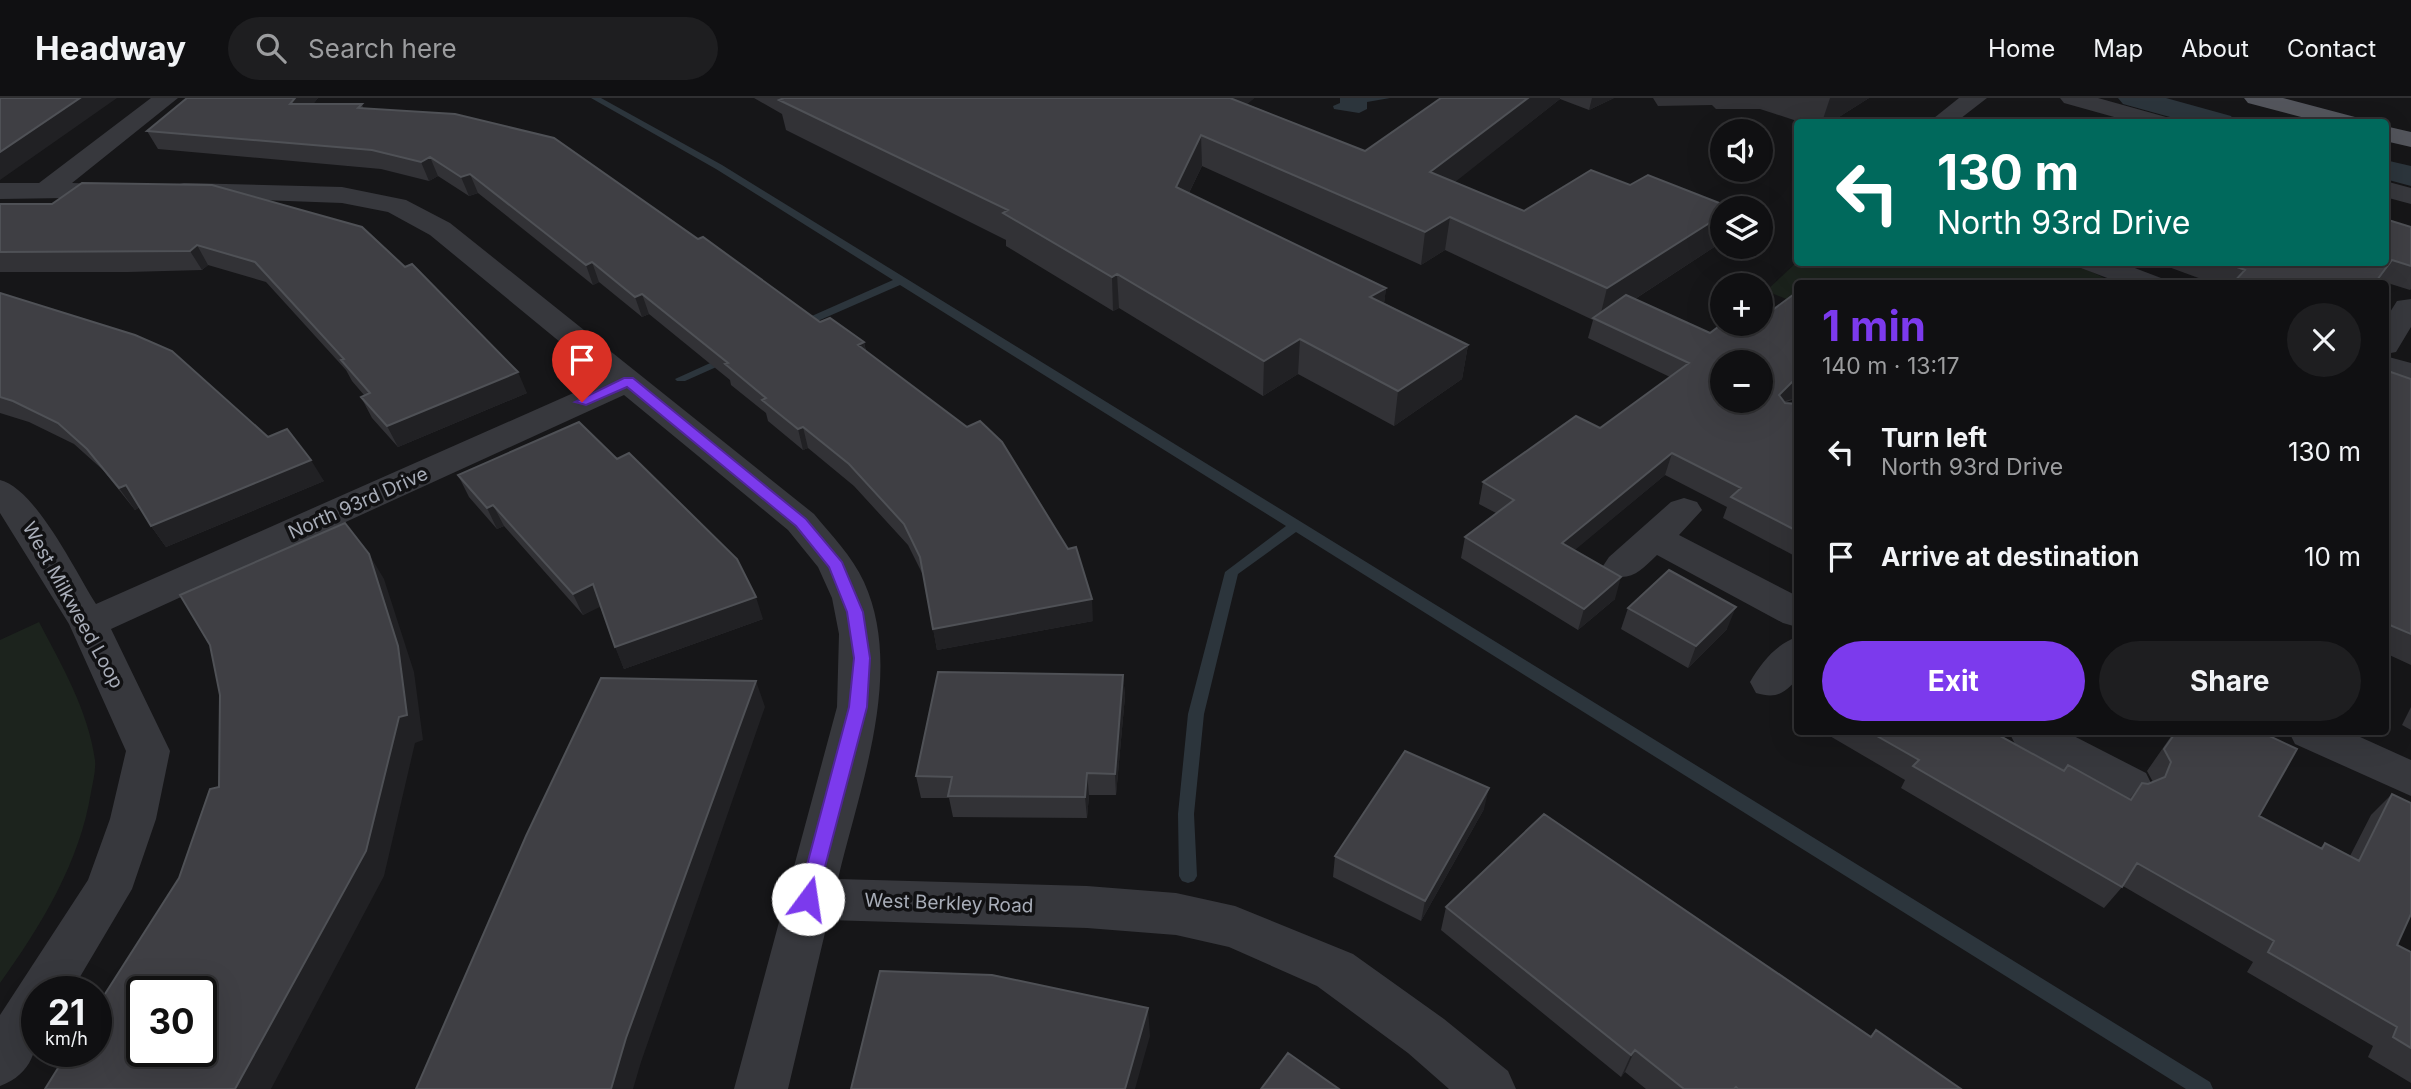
<!DOCTYPE html>
<meta charset="utf-8">
<style>
:root{--surface:#101012;--page:#1e1e20;--text:#f1f3f6;--muted:#9c9d9f;--line:#303032;--accent:#7c3aed}
body{margin:0;font-family:Inter,sans-serif;background:var(--page);color:var(--text);height:100vh;display:flex;flex-direction:column;font-size:26px;white-space:nowrap}
*{box-sizing:border-box;margin:0}
p{font-size:23px;color:var(--muted)}
.icon{flex:none;width:38px;height:38px;fill:none;stroke:currentColor;stroke-width:2;stroke-linecap:round;stroke-linejoin:round}
.map{position:relative;flex:1;overflow:hidden}
.side{position:absolute;left:1794px;top:182px;width:595px;height:455px;display:flex;flex-direction:column;background:var(--surface);border-radius:7px;box-shadow:0 7px 28px #0002,0 0 0 2px var(--line)}
.side>*{flex:none}
.hud{position:absolute;left:1794px;top:21px;width:595px;height:147px;border-radius:7px;box-shadow:0 7px 28px #0002,0 0 0 2px var(--line);background:#00695c;color:#fff;overflow:hidden}
.controls{position:absolute;left:1710px;top:21px;display:grid;gap:14px}
.controls a{display:grid;place-items:center;width:63px;height:63px;border-radius:50%;background:var(--surface);box-shadow:0 7px 28px #0002,0 0 0 2px var(--line);font-size:35px}
.speed{position:absolute;left:21px;top:878px;display:flex;gap:14px;font-size:35px;font-weight:700;text-align:center}
.speed>*{display:grid;place-content:center;width:91px;height:91px;border-radius:50%;background:var(--surface);box-shadow:0 7px 28px #0002,0 0 0 2px var(--line);line-height:1}
.speed small{font-size:18px;font-weight:400}
.speed .limit{border:4px solid #111;border-radius:10px;background:#fff;color:#111}
.pin{position:absolute;display:grid;place-items:center;width:60px;height:60px;color:#fff;margin:-72px -30px;border-radius:50% 50% 50% 0;rotate:-45deg;box-shadow:0 0 7px #0007}
.pin .icon{rotate:45deg}
.me{position:absolute;width:77px;margin:-38px;rotate:14deg;stroke-linejoin:round;filter:drop-shadow(0 0 5px #0008)}
.turn{display:flex;align-items:center;gap:24px;height:147px;padding:0 28px;font-size:32px}
.turn .icon{width:91px;height:91px;stroke-width:2.5}
.turn b{display:block;font-size:49px;line-height:60px}
.round{display:grid;place-items:center;flex:none;width:74px;height:74px;border-radius:37px;background:var(--page)}
.summary{display:flex;align-items:center;justify-content:space-between;height:119px;padding:0 28px}
h1{font-size:42px;font-weight:700;line-height:52px;color:var(--accent)}
.action{display:flex;gap:14px;margin-top:auto;padding:14px 28px}
.action a{flex:1;height:80px;border-radius:42px;background:var(--accent);color:#fff;font-size:28px;font-weight:700;line-height:80px;text-align:center}
.action a+a{background:var(--page);color:var(--text)}
ul{padding:0;list-style:none}
li{display:flex;align-items:center;gap:21px;height:105px;padding:0 28px}
li div{flex:1}
li b{display:block;font-size:26px}
li em{font-style:normal}
header{display:flex;align-items:center;gap:42px;box-sizing:border-box;height:98px;padding:0 35px;background:var(--surface);border-bottom:2px solid var(--line)}
header strong{font-size:33px}
nav{display:flex;gap:38px;margin-inline-start:auto;font-size:24px}
.search{width:490px;height:63px;background:var(--page);display:flex;align-items:center;gap:18px;box-sizing:border-box;padding:0 24px;border-radius:38px;color:var(--muted);font-size:26px}
.map>svg:first-child{display:block}
.green{fill:#1c231d}
.water{fill:#2c353c}
.lines{fill:none;stroke-linecap:round;stroke-linejoin:round}
.stream{fill:#2c353c;fill-rule:evenodd}
.canal{fill:#2c353c;fill-rule:evenodd}
.minor{fill:#37383d;fill-rule:evenodd}
.major{fill:#53555c;fill-rule:evenodd}
.wall{fill:#323236}
.shaded-wall{fill:#212124}
.building{fill:#3f3f44;stroke:#4f5156;stroke-width:2;fill-rule:evenodd}
.route{fill:#7c3aed;stroke:#51269a;stroke-width:2}
.labels{text-anchor:middle;dominant-baseline:central;stroke-width:7;stroke-linejoin:round;paint-order:stroke}
.street-label{font-size:19px;fill:#a8adb8;stroke:#111113}
</style>
<header>
<strong>Headway</strong>
<div class="search"><svg class="icon" aria-label="search" viewBox="0 0 24 24"><circle cx="10" cy="10" r="6"/><path d="M15 15l6 6"/></svg>Search here</div>
<nav><a>Home</a><a>Map</a><a>About</a><a>Contact</a></nav>
</header>
<div class="map">
<svg width="2411" height="991" viewBox="0 0 2411 991">
<rect width="100%" height="100%" fill="#161618"/>
<path class="green" d="M1797 164 2074 165 2106 181 2102 186H1797V205L1766 193Z
M39 524C62 568 88 612 95 662 96 672 93 684 91 694 80 764 41 828 0 885V542Z"/>
<path class="water" d="M1340 0H1390L1367 4V11L1359 15 1334 11 1333 8 1340 5Z"/>
<g class="lines">
<path class="stream" d="M591 0H601L722 67 2210 984 2213 991H2186L1296 434 1238 476 1204 616 1194 716 1197 778 1194 783 1188 785 1182 783 1179 778 1178 716 1188 616 1225 474 1286 428 900 187 804 229H796V225L893 182 716 71Z
M728 257 734 260 732 262 685 283H677L675 281Z"/>
<path class="canal" d="M2118 0H2166L2231 18 2235 24H2188L2123 6Z
M2385 62 2411 68V88L2385 81Z"/>
<path class="minor" d="M151 0H178L72 85 132 87 136 93 132 99 0 101V85H39Z
M1959 0H1987L1956 24H1929Z
M2060 0H2098L2166 19 2169 24H2132L2064 5Z
M2385 83 2411 90V106L2385 99Z
M184 85 342 89 406 102 450 125 814 416C832 438 852 458 864 484 905 574 859 691 838 781L1087 788 1176 795 1235 808 1353 856 1444 921 1508 973 1516 991H1449L1408 955 1317 888 1229 849 1176 837 1087 830 828 822 788 991H734L837 609 839 536 832 500 818 469 788 432 624 297 111 531 170 653 156 721 132 791 71 894H37C37 934 44 971 0 988V917L88 782 110 721 126 653 69 526 0 415V382C36 391 75 473 96 506L605 281 430 137 388 114 342 105 175 99 171 93 175 87Z
M2077 164H2119L2161 180 2165 186H2123L2081 170Z
M2411 201V229L2396 254 2385 256V222L2397 203Z
M2385 258 2411 265V286L2385 278Z
M1684 400 1697 404 1702 412 1679 437 1797 498V529L1783 525 1657 457C1641 472 1632 484 1609 477L1603 468 1609 459 1671 404Z
M1797 539V581C1784 596 1776 601 1756 595L1750 584C1761 565 1776 546 1797 539Z
M2009 634H2066L2146 675 2152 687 2146 699 2130 705 2114 699 2015 646Z
M2289 634H2349L2411 662V698L2295 646Z"/>
<path class="major" d="M2244 0H2283L2355 19 2358 24H2320L2248 5Z
M2385 28 2411 34V49L2385 43Z"/>
</g>
<path class="wall" d="M187 0H318L313 6H362L363 10 698 141 820 224 864 244 866 253 1093 523 937 552 924 479 908 447 854 388 808 350 803 352 768 323 766 315 731 287 730 282 649 216 642 219 599 184 593 187 478 95 469 98 438 78 429 83 381 71 158 51 147 33Z
M754 0H1254L1247 6 1365 53 1441 0H1614L1589 12 1560 1 1454 84 1524 113 1630 87 1722 110V144L1635 201 1710 235 1771 213 1797 194V300L1784 305 1797 306V453L1793 457 1723 420 1727 409 1665 377 1574 452 1615 501 1578 532 1461 460 1465 439 1496 415 1479 406 1483 384 1600 330 1670 279 1588 240 1593 222 1445 152 1421 167 1202 68 1189 95 1386 190 1384 205 1468 247 1462 281 1394 328 1298 276 1263 298 1119 210 1113 213 1006 148V142L786 32 782 16Z
M1653 0H1869L1831 24H1800L1760 11H1716L1712 7 1658 8Z
M212 87 527 295 398 349 372 320 361 299 364 297 352 283 346 272 266 184 208 167 202 172 128 174H0V106H52Z
M2411 129V191L2410 192 2378 182 2375 186H2215L2155 164H2385Z
M0 195 268 339 324 383 166 449 151 428 140 409 135 412 103 372 74 346 29 324 0 315Z
M2385 272 2411 281V567L2385 555Z
M458 377 763 521 624 571 600 508 583 517 504 428 497 431 469 399Z
M1628 510 1727 531 1688 570 1621 531Z
M1123 577 1125 598 1116 697H1089L1087 720 953 719 949 700H921L916 678Z
M2411 609V632L2402 627Z
M1823 634H1993L2064 673 2129 701 2142 685 2148 686 2153 684 2147 673 2174 634H2261L2259 718 2320 750 2325 745 2350 758 2371 717 2392 696 2397 847 2411 854V985L2368 959 2373 948 2247 874 2253 864 2123 788 2104 810 1901 690 1905 682Z
M1484 711 1421 823 1333 779 1335 758Z
M1446 809 1871 939 1961 991H1646L1625 974 1621 979 1441 832Z"/>
<path class="shaded-wall" d="M80 0H117L0 82V54Z
M295 0H318L299 24 290 6Z
M1223 0H1254L1223 28Z
M1528 0H1560V1L1426 107 1430 74Z
M1592 0H1614L1589 12Z
M1830 0H1869L1831 24H1822Z
M1201 37 1202 68 1176 121V89Z
M430 59 438 78 429 83 421 64Z
M470 76 478 95 469 98 461 79Z
M1722 117V144L1601 223H1599L1607 190Z
M1450 119 1445 152 1421 167 1425 134Z
M197 147 208 167 202 172 190 153Z
M592 164 599 184 593 187 586 167Z
M1117 176 1119 210 1113 213 1112 179Z
M1386 190 1382 224 1370 199Z
M642 196 649 216 642 219 635 199Z
M1300 241 1298 276 1263 298 1264 263Z
M864 244 868 265 858 247Z
M1468 247 1462 281 1394 328 1398 293Z
M518 274 527 295 398 349 387 328Z
M1797 281V300L1785 303 1771 318 1779 297 1793 283Z
M803 329 808 350 803 352 798 331Z
M1672 355 1665 377 1557 467 1562 445Z
M311 362 324 383 166 449 151 428Z
M126 387 142 408 135 412 119 390Z
M493 407 504 428 497 431 487 410Z
M369 456 384 481 414 574 423 642 415 645 384 778 271 991H235L399 619Z
M1621 479 1615 501 1578 532 1584 511Z
M593 486 602 508 583 517 573 496Z
M756 499 763 521 624 571 615 549Z
M1092 501 1093 523 937 552 933 531Z
M1736 509 1727 531 1688 570 1696 548Z
M1123 577 1125 598 1116 697 1115 676Z
M756 583 765 609 641 964 633 991H611L626 940Z
M1087 675 1089 697 1087 720 1085 699Z
M1489 690 1484 711 1421 823 1425 803Z
M1148 910 1150 938 1135 991H1125Z
M1635 952 1625 974 1621 979 1631 957Z"/>
<path class="building" d="M0 0H80L0 54Z
M187 0H295L290 6H362L358 10 455 16 554 40 698 141 703 139 820 224 830 220 864 244 858 247 967 329 980 323 1002 344 1068 451 1076 449 1092 501 933 531 920 459 904 426 849 366 803 329 798 331 762 302 766 300 725 266 728 265 642 196 635 199 592 164 586 167 470 76 461 79 430 59 421 64 372 52 147 33Z
M784 0H1230L1365 53 1441 0H1528L1430 74 1524 113 1591 72 1630 87 1648 77 1732 110H1722V117L1607 190 1450 119 1425 134 1201 37 1176 89 1386 190 1370 199 1468 247 1398 293 1300 241 1264 263 1117 176 1112 179 1003 115 1008 112 779 2Z
M82 85 212 87 362 129 405 169 412 166 518 274 387 328 361 299 370 295 341 262 344 261 255 164 197 147 190 153 0 154V106H52Z
M2385 121 2411 129V168L2392 162 2374 186H2232L2245 172 2224 164H2385Z
M1797 194V281L1793 283 1779 297 1785 305 1797 306V433L1731 399 1741 390 1672 355 1562 445 1621 479 1584 511 1465 439 1514 402 1483 384 1576 318 1600 330 1689 265 1593 220 1626 197 1710 235 1722 226H1760V208L1771 213ZM1722 264H1760V303H1722Z
M0 195 135 237 172 253 268 339 287 331 311 362 151 428 126 387 119 390 87 351 58 325 13 303 0 299Z
M2385 272 2411 281V536L2385 525Z
M579 324 617 361 629 355 737 461 756 499 615 549 593 486 573 496 493 407 487 410 458 377Z
M345 425 369 456 398 548 407 617 399 619 366 753 235 991H45L68 954H96V910L179 780 210 691 219 689 220 597 210 547 180 497ZM142 894H201V954H142Z
M1669 472 1736 509 1696 548 1628 510Z
M938 574 1123 577 1115 676 1087 675 1085 699 948 698 952 679 916 678Z
M601 580 756 583 626 940 611 991H416L526 738Z
M1870 634H1993L2064 673 2068 667 2131 702 2142 685 2148 686 2165 679 2171 664 2164 651 2176 634H2261L2297 651 2259 718 2322 751 2325 745 2359 763 2392 696 2411 705V816L2397 847 2411 854V950L2393 939 2397 929 2268 854 2274 843 2137 765 2122 789 1913 668 1919 662Z
M1405 653 1489 690 1425 803 1335 758Z
M1544 716 1871 939 1876 932 1961 991H1738L1736 989 1734 991H1684L1635 952 1631 957 1446 809Z
M880 873 992 877 1148 910 1125 991H851Z
M1288 955 1339 991H1261Z"/>
<path class="route" d="M624 280H633L806 421 842 464 863 514 870 560 867 609 815 807 808 810 801 807 798 801 849 609 854 560 847 514 829 469 796 428 627 289 586 307 575 304Z"/>
<g class="labels">
<g class="street-label">
<text transform="translate(358 405) rotate(-24)">North 93rd Drive</text>
<text transform="translate(73 507) rotate(61)">West Milkweed Loop</text>
<text transform="translate(949 805) rotate(2)">West Berkley Road</text>
</g>
</g>
</svg>
<div class="controls">
<a><svg class="icon" aria-label="sound" viewBox="0 0 24 24"><path d="M4 9h4l5-4v14l-5-4H4zM17 9q2 3 0 6"/></svg></a>
<a><svg class="icon" aria-label="layers" viewBox="0 0 24 24"><path d="M12 4l9 5-9 5-9-5zM3 14l9 5 9-5"/></svg></a>
<a>+</a>
<a>−</a>
</div>
<div class="speed"><div>21<small>km/h</small></div><div class="limit">30</div></div>
<div class="pin" style="left:582px;top:304px;background:#d93025"><svg class="icon" aria-label="arrive" viewBox="0 0 24 24"><path d="M6 21V4h12l-3 4 3 4H6"/></svg></div>
<svg class="me" style="left:808px;top:801px" viewBox="-20 -20 40 40"><circle r="19" fill="#fff"/><path d="M0-13L10 11 0 6-10 11z" fill="#7c3aed"/></svg>
<div class="hud">
<div class="turn"><svg class="icon" aria-label="left" viewBox="0 0 24 24"><path d="M17 20v-9H6M10 6l-5 5 5 5"/></svg><div><b>130 m</b>North 93rd Drive</div></div>
</div>
<section class="side">
<div class="summary"><div><h1>1 min</h1><p>140 m · 13:17</p></div><a class="round"><svg class="icon" aria-label="close" viewBox="0 0 24 24"><path d="M6 6l12 12M18 6L6 18"/></svg></a></div>
<ul>
<li><svg class="icon" aria-label="left" viewBox="0 0 24 24"><path d="M17 20v-9H6M10 6l-5 5 5 5"/></svg><div><b>Turn left</b><p>North 93rd Drive</p></div><em>130 m</em></li>
<li><svg class="icon" aria-label="arrive" viewBox="0 0 24 24"><path d="M6 21V4h12l-3 4 3 4H6"/></svg><div><b>Arrive at destination</b></div><em>10 m</em></li>
</ul>
<div class="action"><a>Exit</a><a>Share</a></div>
</section>
</div>
